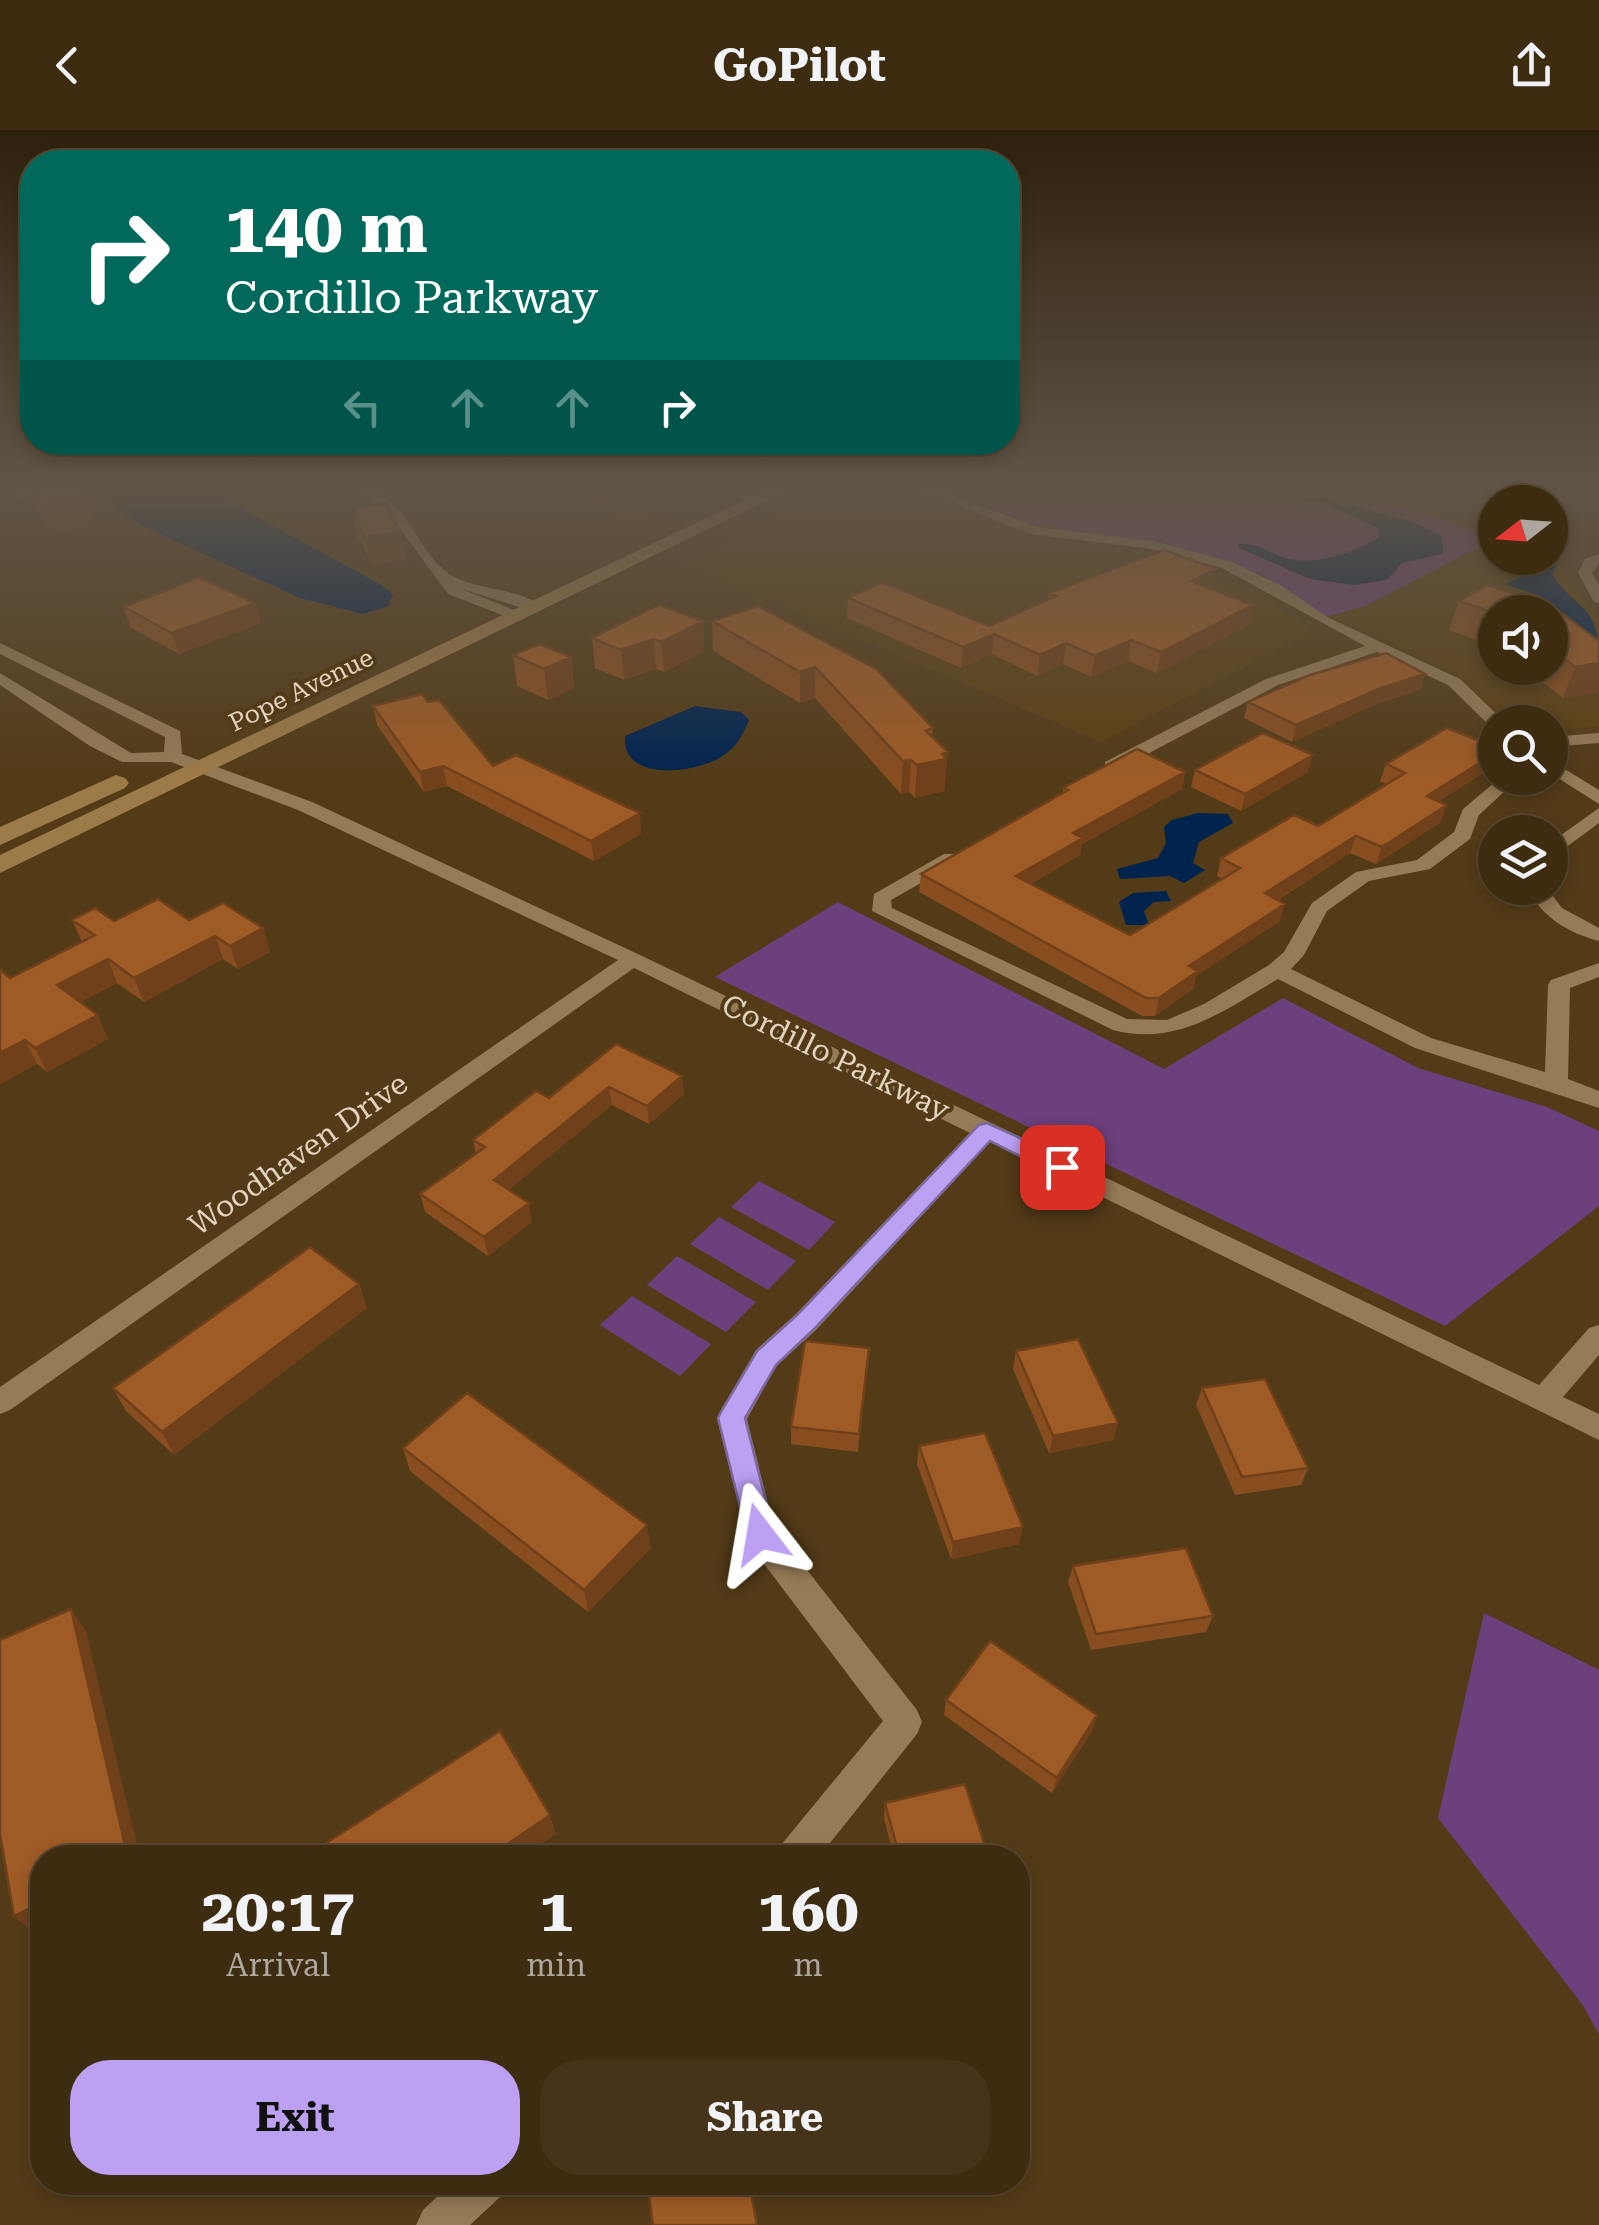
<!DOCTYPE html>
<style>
:root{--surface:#3e2c11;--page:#45341a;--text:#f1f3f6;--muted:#ada79f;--line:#574831;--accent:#bca0f2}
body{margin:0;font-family:"Roboto Serif",serif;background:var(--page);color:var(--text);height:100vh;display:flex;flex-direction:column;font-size:38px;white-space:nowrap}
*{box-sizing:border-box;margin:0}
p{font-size:32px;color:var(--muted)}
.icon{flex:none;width:55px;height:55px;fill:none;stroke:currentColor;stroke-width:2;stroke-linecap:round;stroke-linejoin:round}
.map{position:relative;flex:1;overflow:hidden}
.sheet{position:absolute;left:30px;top:1715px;width:1000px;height:350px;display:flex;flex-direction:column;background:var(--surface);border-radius:40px;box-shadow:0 5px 15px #0003,0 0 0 2px var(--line)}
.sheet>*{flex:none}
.top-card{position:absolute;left:20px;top:20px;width:1000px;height:305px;border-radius:40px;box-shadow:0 5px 15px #0003,0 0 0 2px var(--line);background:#00695c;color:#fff;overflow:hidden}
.needle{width:65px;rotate:253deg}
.controls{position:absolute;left:1478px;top:355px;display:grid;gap:20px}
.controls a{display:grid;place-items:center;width:90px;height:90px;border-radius:50%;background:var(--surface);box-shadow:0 5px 15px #0003,0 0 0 2px var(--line);font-size:50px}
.pin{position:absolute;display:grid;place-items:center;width:85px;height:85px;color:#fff;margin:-42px;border-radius:20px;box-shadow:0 5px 15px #0006}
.me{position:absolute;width:110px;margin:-55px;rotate:346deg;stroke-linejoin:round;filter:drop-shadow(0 0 8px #0008)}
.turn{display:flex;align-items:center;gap:35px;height:210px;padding:0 40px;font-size:45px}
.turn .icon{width:130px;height:130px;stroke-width:2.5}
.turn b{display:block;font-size:70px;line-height:85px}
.lanes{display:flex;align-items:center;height:95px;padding:0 40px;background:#0003;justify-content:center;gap:50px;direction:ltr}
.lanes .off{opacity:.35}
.eta{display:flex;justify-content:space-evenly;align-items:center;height:170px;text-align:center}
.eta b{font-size:60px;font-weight:700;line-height:70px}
.cta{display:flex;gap:20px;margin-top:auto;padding:20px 40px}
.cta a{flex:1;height:115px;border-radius:40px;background:var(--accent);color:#111;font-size:40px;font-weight:700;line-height:115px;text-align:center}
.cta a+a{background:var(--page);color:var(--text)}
header{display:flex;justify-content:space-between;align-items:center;height:130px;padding:0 40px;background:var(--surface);font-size:45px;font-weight:700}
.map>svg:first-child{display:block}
.built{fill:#5b4013;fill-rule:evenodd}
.green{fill:#6c407d}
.water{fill:#01244f}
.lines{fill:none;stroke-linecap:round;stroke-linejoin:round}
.street{fill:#957b56;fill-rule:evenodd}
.secondary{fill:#9d7b48;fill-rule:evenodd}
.wall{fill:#884e20}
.shaded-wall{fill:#6f401a}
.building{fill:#9e5b25;stroke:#6f401a;stroke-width:2.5}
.route{fill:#bca0f2;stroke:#7a689d;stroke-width:2.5}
.labels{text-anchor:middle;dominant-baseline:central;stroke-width:8;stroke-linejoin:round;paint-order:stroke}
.far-street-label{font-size:25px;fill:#e2d4c0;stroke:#533b17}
.street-label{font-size:30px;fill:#e2d4c0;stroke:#533b17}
</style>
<header><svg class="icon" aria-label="back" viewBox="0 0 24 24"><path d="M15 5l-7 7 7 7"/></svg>GoPilot<svg class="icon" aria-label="share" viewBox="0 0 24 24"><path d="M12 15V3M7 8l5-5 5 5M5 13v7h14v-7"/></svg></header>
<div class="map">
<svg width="1599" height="2095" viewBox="0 0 1599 2095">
<rect width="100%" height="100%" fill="#533b17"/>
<path class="built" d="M550 356H719L637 393 539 361Z
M831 356H904L1035 403 1152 422 1260 463 1313 501 1101 612 683 434Z
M1550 401 1586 413 1569 420 1565 445 1599 487V597L1550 599V592H1511L1451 544 1382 507 1325 487 1365 476 1495 409V428H1550ZM1495 482H1550V538H1495Z"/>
<path class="green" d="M936 356H1330L1431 385 1493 410 1365 476 1325 487 1266 447 1216 428 1151 412 1034 395Z
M838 772 1164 939 1283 868 1418 938 1547 977 1599 1001V1076L1445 1196 715 847Z
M759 1051 835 1092 809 1120 731 1077Z
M719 1087 796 1131 768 1160 690 1114Z
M677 1126 756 1172 726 1202 647 1155Z
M632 1166 711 1214 680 1246 600 1195Z
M1484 1483 1599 1540V1904L1582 1874 1438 1688Z"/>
<path class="water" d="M117 356 203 357 383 456 393 465 388 476 363 484 300 468 140 395 116 377 110 363Z
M1220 356C1276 356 1314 363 1368 380 1394 388 1419 390 1442 407L1443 424 1402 433 1387 450 1354 455 1310 449 1239 418 1238 414C1258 412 1265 421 1282 427 1311 438 1356 423 1380 406L1378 398 1323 373 1240 363Z
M1540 428 1557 436 1552 444C1576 483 1599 471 1599 528L1540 471V466L1505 454 1523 446Z
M695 576 741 582 749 590C742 606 737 617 721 627 696 643 621 653 625 606Z
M1198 683 1228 684 1233 693 1199 712 1193 733 1205 740 1184 753 1170 746 1120 749 1117 739 1158 728 1166 713 1164 697 1172 690Z
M1166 761 1171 771 1154 772 1144 781 1149 795H1126L1119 772 1133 763Z"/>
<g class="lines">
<path class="street" d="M36 356H54L25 370 13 367Z
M350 356C404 356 409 409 443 439 468 462 515 455 543 477L535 482 459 458 522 483V489L517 491 448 464 387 381Z
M909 356H927L1038 397 1153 411 1232 432 1282 456 1329 488 1460 549 1505 592 1490 596 1448 555 1377 522 1278 555 1117 640H1105V632L1266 549 1365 516 1222 438 1152 419 1031 404Z
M1599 424V433L1592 443 1599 455V473L1594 472 1578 443 1585 429Z
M0 513 180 601 182 624 312 672 640 825 1539 1255 1589 1198 1599 1195V1225L1563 1267 1599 1284V1310L990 1012 816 1200 776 1236 747 1289 774 1398 917 1580 922 1592 917 1604 818 1728H776L781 1715 883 1591 749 1414 717 1288 756 1220 796 1184 970 1003 634 838 10 1280 0 1284V1257L618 830 298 680 171 632H122L90 616 0 555V543L131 623 164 622 165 607 0 524Z
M1599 603V613L1550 617V607Z
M1550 630 1599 660V674L1550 643Z
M1500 648H1519L1479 685 1470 709 1430 739 1369 751 1327 781 1304 825 1291 839 1431 908 1545 942 1548 855 1551 850 1599 833V847L1570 858 1568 949 1599 961V978L1415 918 1278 849C1225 880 1177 917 1113 900L872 781 874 764 944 724H958V732L891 770 892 778 1127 889 1167 890 1204 874 1269 835 1284 822 1312 773 1356 742 1417 730 1454 702 1463 679Z
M1599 678V693L1550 729V713Z
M1527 758H1547L1562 778 1599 798V811C1568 803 1542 787 1527 758Z
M453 2052H506L500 2067 470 2095H416L423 2080Z"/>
<path class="secondary" d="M773 356H797L0 743V725Z
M116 645 125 648 129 653 125 658 0 715V697Z"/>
</g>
<path class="wall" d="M27 356H80L96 394 50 402 32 371Z
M559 356H644L602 374 560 361Z
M352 378 400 402 406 430 371 435 358 406Z
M1487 455 1549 474 1599 511V562L1563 568 1524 538H1550V482H1495V517L1449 500 1459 471Z
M1212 459 1253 475 1248 495 1157 543 1128 531 1091 547 1063 534 1037 546 992 524 961 538 847 488 848 468 989 496 1048 470 1049 463Z
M255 473 261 493 179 524 130 497 124 477Z
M758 476 933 598 932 607 948 622 944 661 915 668 909 662 901 664 815 568 800 573 713 521 712 491Z
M703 491 704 521 664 542 656 539 624 550 595 538 592 508Z
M513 525 571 527 574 558 548 570 517 556Z
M1425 544 1420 560 1376 574 1292 612 1244 588 1248 572Z
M428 572 493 636 641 704 594 731 447 656 424 662 377 595 373 576Z
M1495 617 1494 636 1439 671 1441 692 1376 734 1350 723 1278 770 1280 791 1196 846 1193 859 1155 886H1142L919 762 921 744 1063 663V658L1185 642 1182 659 1082 714 1080 725 1031 754 1130 805 1223 749 1217 746 1221 728 1318 696 1386 654 1380 651 1386 634Z
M1195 640 1308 642 1241 681 1191 657Z
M72 790 114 791 189 790 263 798 270 822 238 839 223 829 144 872 117 853 80 872 108 909 47 942 37 934 0 954 10 848 82 812Z
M616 914 684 964 649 994 612 975 508 1060 532 1092 488 1126 425 1082 420 1064 476 1024 473 1010 549 968Z
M359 1154 367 1178 174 1325 126 1281 113 1258Z
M869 1218 858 1322 791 1314V1297Z
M1016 1221 1118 1293 1113 1310 1049 1323 1013 1239Z
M1202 1258 1308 1338 1301 1355 1235 1365 1196 1275Z
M919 1316 1019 1414 951 1429 917 1334Z
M403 1318 651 1418 588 1482 410 1341Z
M1073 1436 1213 1486 1206 1502 1091 1520 1068 1452Z
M946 1570 1092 1601 1052 1663 944 1585Z
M885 1673 989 1728H894L884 1688Z"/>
<path class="shaded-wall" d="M245 356H292L295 367 250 372Z
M611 356H644L602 374 601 360Z
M87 366 96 394 50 402 40 375Z
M400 402 406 430 371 435 365 407Z
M1216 439 1212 459 1192 451Z
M255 473 261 493 179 524 172 503Z
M1253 475 1248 495 1157 543 1161 522Z
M703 491 704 521 664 542 661 512Z
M994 504 992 524 961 538 963 517Z
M654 509 656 539 624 550 621 520Z
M1131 510 1128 531 1091 547 1095 526Z
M1066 513 1063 534 1037 546 1040 525Z
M571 527 574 558 548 570 544 539Z
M1599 533V562L1563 568 1575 537Z
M815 537V568L800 573V542Z
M1425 544 1420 560 1376 574 1292 612 1296 595 1381 558Z
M948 622 944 661 915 668 917 635Z
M1495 623 1494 636 1421 683 1427 666Z
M1313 625 1308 642 1241 681 1245 664Z
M911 630 909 662 901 664 903 631Z
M443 636 447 656 424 662 420 642Z
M1185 642 1182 659 1082 714 1080 725 1014 764 1016 746 1073 703Z
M1447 675 1441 692 1376 734 1382 717Z
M640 683 641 704 594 731 591 711Z
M1356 706 1350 723 1260 781 1265 763Z
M1285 774 1280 791 1196 846 1193 859 1155 886 1159 868 1189 836Z
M263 798 270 822 238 839 230 816Z
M215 806 223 829 144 872 134 848Z
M108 829 117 853 68 878 57 855Z
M98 885 108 909 47 942 35 918Z
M25 910 37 934 0 954V923Z
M682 946 684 964 649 994 647 976Z
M609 957 612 975 498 1069 494 1050Z
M529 1073 532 1092 488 1126 484 1107Z
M359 1154 367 1178 174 1325 162 1302Z
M869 1218 868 1236 858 1322 859 1304Z
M1118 1293 1113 1310 1049 1323 1053 1306Z
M647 1395 651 1418 588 1482 584 1460Z
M1023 1397 1019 1414 951 1429 953 1412Z
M71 1479 86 1501 140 1728H128Z
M1097 1585 1092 1601 1052 1663 1057 1648Z
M550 1685 556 1704 521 1728H487Z
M42 1772V1799L34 1804 14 1786Z"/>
<path class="building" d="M30 356H80L87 366 40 375Z
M588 356H611L601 360Z
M386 373 400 402 365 407 352 378Z
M1164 420 1216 439 1192 451 1253 475 1161 522 1131 510 1095 526 1066 513 1040 525 994 504 963 517 848 468 882 452 989 496 1056 466 1049 463Z
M199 447 255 473 172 503 124 477Z
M1487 455 1549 474 1599 511V533L1575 537 1550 518V482L1495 483 1459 471Z
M659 475 703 491 661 512 654 509 621 520 592 508Z
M758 476 876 539 933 598 926 601 948 622 942 624 946 629 917 635 911 630 903 631 815 537 800 542 712 491Z
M539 514 571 527 544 539 513 525Z
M1386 523 1425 544 1381 558 1296 595 1248 572 1310 545Z
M422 564 428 572 439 570 493 636 516 625 640 683 591 711 443 636 420 642 373 576Z
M1447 598 1495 617V623L1427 666 1447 675 1382 717 1356 706 1265 763 1285 774 1189 836 1198 841 1159 868H1146L921 744 1068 660 1063 658 1137 619 1185 642 1073 703 1083 708 1016 746 1130 805 1240 738 1221 728 1294 685 1318 696 1405 643 1386 634Z
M1263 603 1313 625 1245 664 1195 640Z
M158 769 189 790 223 773 263 798 230 816 215 806 134 848 108 829 57 855 98 885 35 918 25 910 0 923V840L10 848 95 805 72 790 95 778 114 791Z
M616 914 682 946 647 976 609 957 494 1050 529 1073 484 1107 420 1064 485 1017 473 1010 536 961 549 968Z
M310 1117 359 1154 162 1302 113 1258Z
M1078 1209 1118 1293 1053 1306 1016 1221Z
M805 1211 869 1218 859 1304 791 1297Z
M1265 1249 1308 1338 1242 1347 1202 1258Z
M467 1263 647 1395 584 1460 403 1318Z
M985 1303 1023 1397 953 1412 919 1316Z
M1186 1418 1213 1486 1096 1504 1073 1436Z
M71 1479 128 1728H42V1772L14 1786 0 1704V1510Z
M990 1511 1097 1585 1057 1648 946 1570Z
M500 1601 550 1685 487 1728H303Z
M965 1654 989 1728H900L885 1673Z
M647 2052H749L757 2095H653Z"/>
<linearGradient id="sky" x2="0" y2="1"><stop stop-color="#2e200d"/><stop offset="0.55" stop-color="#605547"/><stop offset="1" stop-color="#605547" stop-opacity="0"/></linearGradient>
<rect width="1599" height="649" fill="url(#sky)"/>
<path class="route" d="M987 993 1070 1031 1073 1037 1070 1043H1054L990 1011 814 1199 776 1235 745 1288 774 1404 770 1413 760 1417 749 1413 718 1288 722 1280 757 1221 797 1185 979 995Z"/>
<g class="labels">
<g class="far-street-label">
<text transform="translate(301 560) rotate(-26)">Pope Avenue</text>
</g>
<g class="street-label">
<text transform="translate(836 927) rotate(26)">Cordillo Parkway</text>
<text transform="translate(298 1024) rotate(-35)">Woodhaven Drive</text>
</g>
</g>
</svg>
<div class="controls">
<a><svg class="needle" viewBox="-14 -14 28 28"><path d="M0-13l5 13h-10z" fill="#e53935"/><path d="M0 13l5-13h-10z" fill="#ada79f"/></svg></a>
<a><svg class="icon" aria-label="sound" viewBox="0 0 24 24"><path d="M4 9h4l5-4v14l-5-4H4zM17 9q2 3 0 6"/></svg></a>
<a><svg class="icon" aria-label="search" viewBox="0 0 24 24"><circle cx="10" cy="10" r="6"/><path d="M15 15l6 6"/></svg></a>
<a><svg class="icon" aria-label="layers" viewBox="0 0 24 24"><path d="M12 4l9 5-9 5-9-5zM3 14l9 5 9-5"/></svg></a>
</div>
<div class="pin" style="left:1062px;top:1037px;background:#d93025"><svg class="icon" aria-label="arrive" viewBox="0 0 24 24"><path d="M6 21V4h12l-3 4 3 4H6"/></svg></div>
<svg class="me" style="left:760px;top:1404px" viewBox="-20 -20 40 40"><path d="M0-17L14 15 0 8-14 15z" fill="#bca0f2" stroke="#fff" stroke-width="4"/></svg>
<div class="top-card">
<div class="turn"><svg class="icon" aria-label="right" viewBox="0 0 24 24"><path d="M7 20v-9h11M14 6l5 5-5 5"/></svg><div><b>140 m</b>Cordillo Parkway</div></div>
<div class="lanes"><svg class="icon off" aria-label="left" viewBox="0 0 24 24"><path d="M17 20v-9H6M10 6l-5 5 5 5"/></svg><svg class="icon off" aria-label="ahead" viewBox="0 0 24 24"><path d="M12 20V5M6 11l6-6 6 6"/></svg><svg class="icon off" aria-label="ahead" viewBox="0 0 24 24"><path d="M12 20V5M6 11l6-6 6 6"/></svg><svg class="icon" aria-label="right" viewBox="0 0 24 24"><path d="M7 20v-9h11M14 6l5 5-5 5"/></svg></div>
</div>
<section class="sheet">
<div class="eta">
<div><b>20:17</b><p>Arrival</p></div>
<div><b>1</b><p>min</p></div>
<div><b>160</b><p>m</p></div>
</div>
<div class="cta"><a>Exit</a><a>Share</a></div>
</section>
</div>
